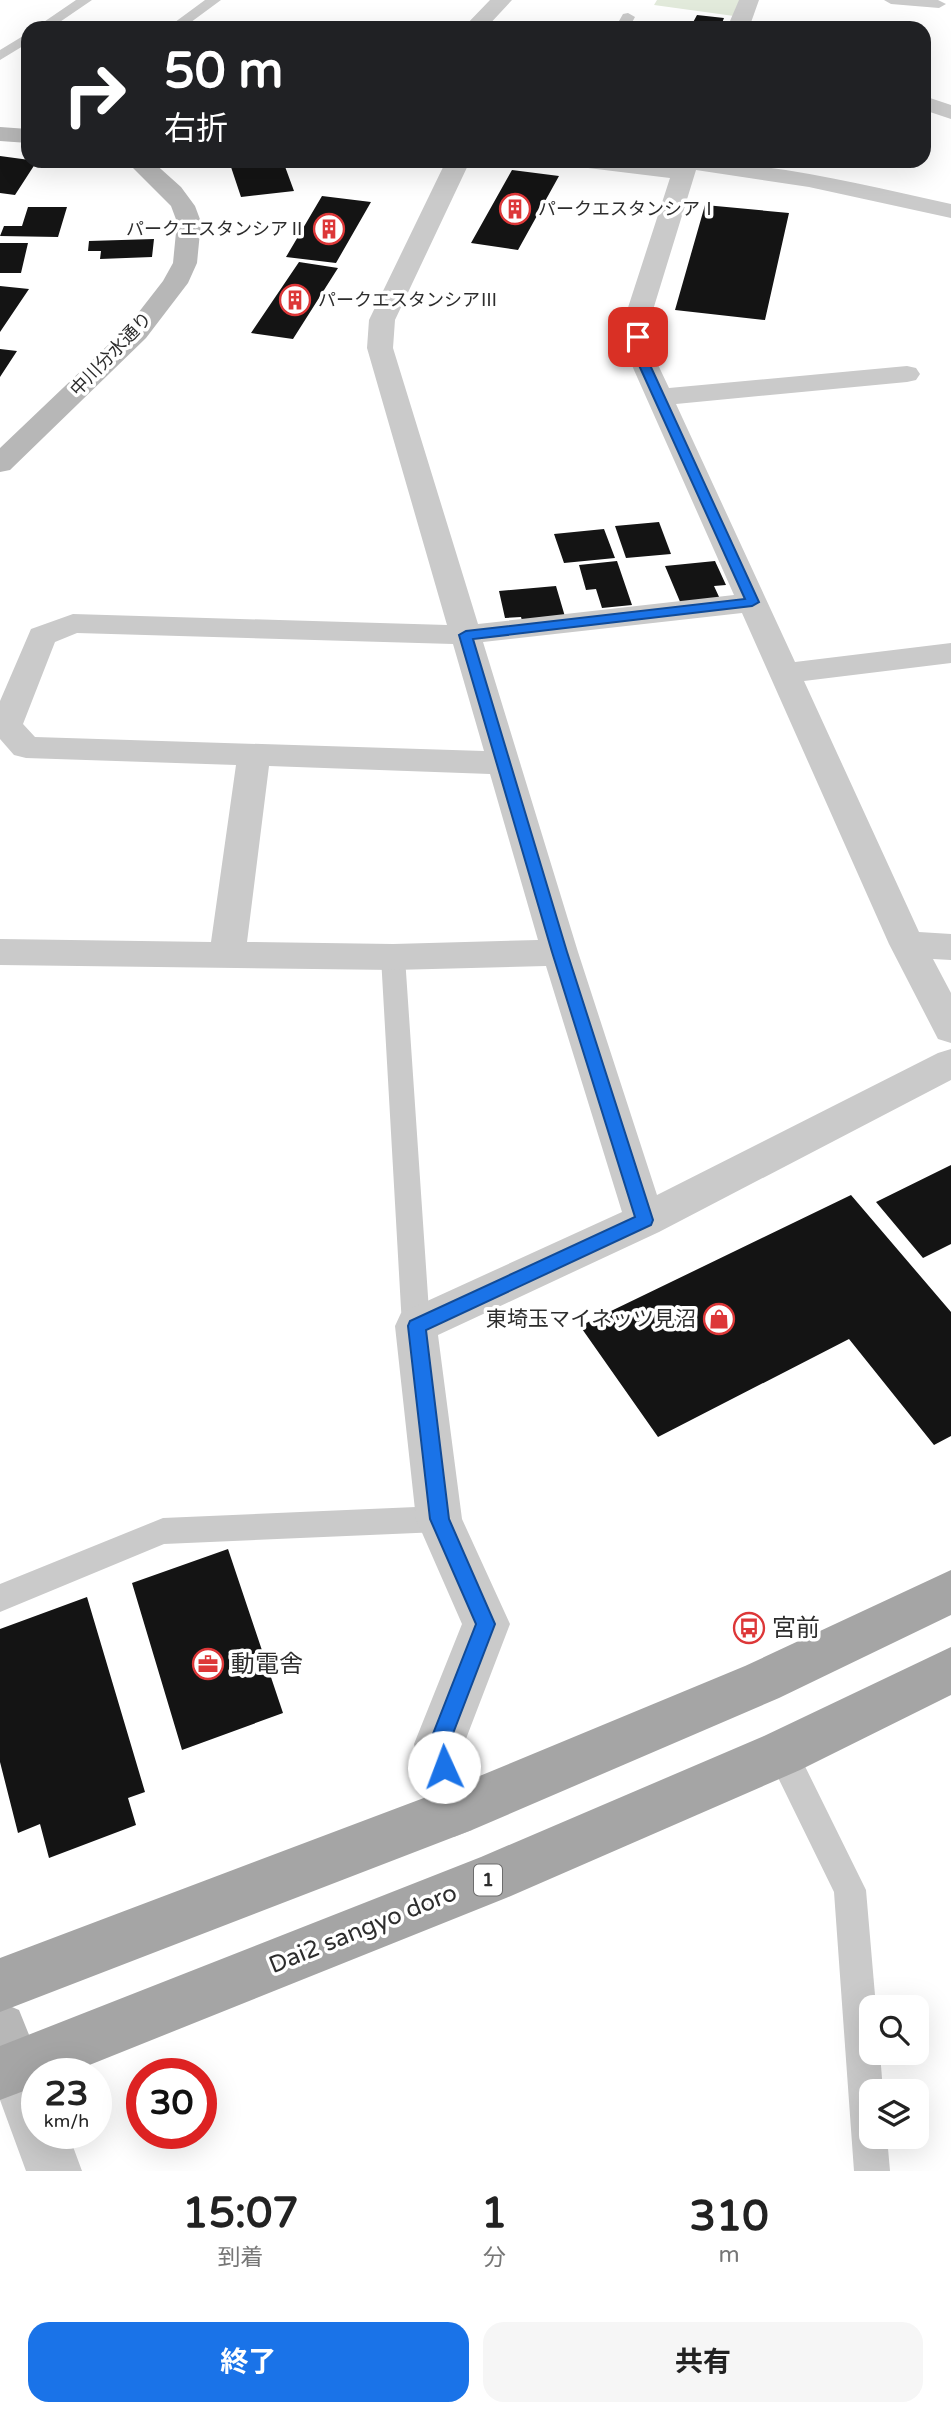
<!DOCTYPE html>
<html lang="ja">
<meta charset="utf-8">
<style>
:root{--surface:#fff;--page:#f6f6f6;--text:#222;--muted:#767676;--accent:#1a73e8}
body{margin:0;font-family:"Varela Round","Noto Sans JP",sans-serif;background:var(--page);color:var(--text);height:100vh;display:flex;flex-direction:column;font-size:26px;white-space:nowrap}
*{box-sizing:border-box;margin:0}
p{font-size:23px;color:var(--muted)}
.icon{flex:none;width:38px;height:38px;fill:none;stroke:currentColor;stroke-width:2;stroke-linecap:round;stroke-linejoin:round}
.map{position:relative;height:2171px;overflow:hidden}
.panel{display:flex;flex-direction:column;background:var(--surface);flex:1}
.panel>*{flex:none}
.banner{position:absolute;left:21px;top:21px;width:910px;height:147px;border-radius:21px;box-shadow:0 7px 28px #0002;background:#202124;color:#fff;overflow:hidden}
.fabs{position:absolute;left:859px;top:1995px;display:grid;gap:14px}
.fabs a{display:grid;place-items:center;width:70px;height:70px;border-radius:14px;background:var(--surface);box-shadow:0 7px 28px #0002;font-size:35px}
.speed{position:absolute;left:21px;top:2058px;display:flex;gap:14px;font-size:35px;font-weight:700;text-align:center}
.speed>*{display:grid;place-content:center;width:91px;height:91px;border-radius:50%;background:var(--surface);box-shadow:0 7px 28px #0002;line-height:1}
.speed small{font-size:18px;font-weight:400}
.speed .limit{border:10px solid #d22;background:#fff;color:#111}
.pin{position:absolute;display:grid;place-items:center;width:60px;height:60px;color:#fff;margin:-30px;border-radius:14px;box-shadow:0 4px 10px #0006}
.me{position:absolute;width:77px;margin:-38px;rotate:358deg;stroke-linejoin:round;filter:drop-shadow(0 0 5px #0008)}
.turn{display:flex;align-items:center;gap:24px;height:147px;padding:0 28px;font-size:32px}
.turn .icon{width:91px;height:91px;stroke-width:2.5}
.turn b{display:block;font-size:49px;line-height:60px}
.eta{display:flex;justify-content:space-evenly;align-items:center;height:119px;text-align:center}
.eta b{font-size:42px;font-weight:700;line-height:49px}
.button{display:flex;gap:14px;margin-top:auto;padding:14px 28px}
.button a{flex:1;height:80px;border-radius:21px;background:var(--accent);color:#fff;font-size:28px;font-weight:700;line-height:80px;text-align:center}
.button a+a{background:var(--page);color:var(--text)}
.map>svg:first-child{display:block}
.green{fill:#e2eadb}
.building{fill:#141414}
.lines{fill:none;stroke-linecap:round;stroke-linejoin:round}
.lane{fill:#cacaca;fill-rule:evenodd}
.street{fill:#cacaca;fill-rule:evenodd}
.secondary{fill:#b7b7b7;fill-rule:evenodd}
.primary{fill:#a5a5a5;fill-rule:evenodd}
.route{fill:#1a73e8;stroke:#114b97;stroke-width:2}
.labels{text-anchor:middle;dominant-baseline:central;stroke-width:7;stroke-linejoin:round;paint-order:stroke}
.far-poi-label{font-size:18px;fill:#2d2d2d;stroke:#fff;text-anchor:start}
.far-street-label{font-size:18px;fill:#2d2d2d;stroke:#fff}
.shield{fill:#fff;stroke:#6c6c6c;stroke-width:2}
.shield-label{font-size:19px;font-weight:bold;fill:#2d2d2d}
.poi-label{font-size:21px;fill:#2d2d2d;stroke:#fff;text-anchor:end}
.near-poi-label{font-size:24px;fill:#2d2d2d;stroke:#fff;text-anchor:start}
.near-street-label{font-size:24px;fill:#2d2d2d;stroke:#fff}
</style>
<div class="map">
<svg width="951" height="2171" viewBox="0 0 951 2171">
<rect width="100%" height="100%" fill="#fff"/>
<path class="green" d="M657 0H740L734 16 654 5Z"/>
<path class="building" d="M697 15 724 18 720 28H690Z
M0 156 37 161 15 195 0 193Z
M229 161H283L294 191 241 197Z
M512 170 559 176 518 250 471 243Z
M322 196 371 202 336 263 286 257Z
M705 205 789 213 765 320 675 310Z
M28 207H67L58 237 0 236 4 226H22Z
M154 239 152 257 100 259 101 251H88L89 241Z
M0 243H28L21 273H0Z
M299 262 338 268 293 339 251 333Z
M0 286 29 289 0 332Z
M0 349 17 351 0 377Z
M659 522 671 554 626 558 615 526Z
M604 529 615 558 564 563 554 534Z
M617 561 632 605 602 608 596 589 586 590 579 565Z
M715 561 726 585 714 586 720 599 681 604 665 566Z
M556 586 566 620 523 624 521 617 505 618 499 591Z
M951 1165V1244L923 1258 876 1202Z
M851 1195 951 1312V1436L934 1445 849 1339 658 1437 580 1326Z
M228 1549 283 1713 182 1750 132 1583Z
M87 1597 145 1792 128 1798 136 1825 49 1858 40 1824 18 1833 0 1762V1629Z"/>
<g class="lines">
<path class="lane" d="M76 0H92L51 28H35Z
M205 0H221L183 28H167Z
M884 0H938L946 4 939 8 891 4Z
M628 13 635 17 629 28H615L623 14Z
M28 33V43L0 60V50Z
M393 949 401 951 405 957 430 1326 426 1334 416 1337 406 1334 402 1326 381 957 385 951Z
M439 1506 449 1510 454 1519 449 1528 439 1532 164 1544 0 1612V1584L163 1518Z
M782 1737 793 1742 866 1890 876 2007H872V2053H880L883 2091H872V2137H887L890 2171H854L834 1892 766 1753 771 1742Z"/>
<path class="street" d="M490 0H512L486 28H463Z
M739 0H759L749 28H727Z
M924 96 951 105V119L924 110Z
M446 161H470L395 320 393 348 478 624 734 595 626 352 623 323 670 178 588 168 580 166 576 161H644L675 165 677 161C770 161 860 184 951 204V218L809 187 696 170 649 323 652 352 669 388 907 366 916 368 920 374 916 380 907 382 676 404 795 662 951 643V663L804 681 919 932 951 934V960L933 959 951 993V1043L938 1039 889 944 742 613 483 642 578 952 657 1195 938 1053 951 1049V1080L659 1232 438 1335 462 1519 510 1624 464 1744 479 1812 472 1830 454 1837 436 1830 429 1812 414 1744 462 1624 416 1519 395 1326 401 1313 622 1212 546 966 393 970 0 965V939L211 942 236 765 26 758 14 755 0 739V701L31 629 73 614 447 625 367 348 369 320ZM77 633 453 644 484 751 35 737 23 724 55 642ZM269 766 490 774 538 940 393 944 247 942Z
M15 2040 34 2048 45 2074H37V2133H68L82 2171H26L0 2100V2046Z"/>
<path class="secondary" d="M0 127 28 129V143L0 141Z
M126 161H152L181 187 195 206 201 222 197 263 188 283 146 338 10 470 0 472V448L128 326 163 281 173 263 177 222 171 206Z
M0 2002 19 2010 42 2067 40 2074H37L34 2086 15 2094 0 2088Z"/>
<path class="primary" d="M951 1570V1615L779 1698 472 1830 0 2012V1958L453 1787 745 1666Z
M951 1647V1695L800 1770 506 1898 67 2074H37V2086L0 2100V2046L481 1857 764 1736Z"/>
</g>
<path class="route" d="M634 335 643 337 644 352 759 602 752 606 473 639 567 952 653 1220 651 1225 426 1330 449 1519 495 1624 449 1744 454 1767 451 1774 444 1777 437 1774 429 1744 476 1624 430 1519 408 1326 410 1321 635 1217 552 952 459 635 466 631 745 599 633 352Z"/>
<defs>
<g id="building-ring" transform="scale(1.575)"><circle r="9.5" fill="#fff" stroke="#dd3738" stroke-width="1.5"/><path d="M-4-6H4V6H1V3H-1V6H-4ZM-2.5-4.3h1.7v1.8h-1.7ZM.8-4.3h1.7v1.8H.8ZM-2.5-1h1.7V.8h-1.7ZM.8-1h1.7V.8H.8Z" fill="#dd3738"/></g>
<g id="shop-ring" transform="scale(1.575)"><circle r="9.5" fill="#fff" stroke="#dd3738" stroke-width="1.5"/><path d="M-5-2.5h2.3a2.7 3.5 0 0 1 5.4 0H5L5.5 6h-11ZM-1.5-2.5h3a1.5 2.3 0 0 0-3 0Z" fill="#dd3738"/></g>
<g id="bus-ring" transform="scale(1.575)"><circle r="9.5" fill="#fff" stroke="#dd3738" stroke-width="1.5"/><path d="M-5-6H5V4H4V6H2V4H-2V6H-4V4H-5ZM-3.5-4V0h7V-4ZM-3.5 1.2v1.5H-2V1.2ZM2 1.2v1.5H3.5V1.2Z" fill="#dd3738"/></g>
<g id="office-ring" transform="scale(1.575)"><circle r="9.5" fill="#fff" stroke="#dd3738" stroke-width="1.5"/><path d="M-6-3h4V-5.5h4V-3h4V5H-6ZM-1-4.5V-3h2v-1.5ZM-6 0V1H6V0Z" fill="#dd3738"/></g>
</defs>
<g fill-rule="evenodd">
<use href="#building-ring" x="515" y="209"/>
<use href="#building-ring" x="329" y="229"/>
<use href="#building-ring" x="295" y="300"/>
<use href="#shop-ring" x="719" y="1319"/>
<use href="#bus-ring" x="749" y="1628"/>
<use href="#office-ring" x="208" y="1664"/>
</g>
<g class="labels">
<g class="far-poi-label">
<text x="538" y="209">パークエスタンシアⅠ</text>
<text x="306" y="229" text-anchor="end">パークエスタンシアⅡ</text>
<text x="318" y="300">パークエスタンシアⅢ</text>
</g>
<g class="far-street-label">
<text transform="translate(111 354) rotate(-46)">中川分水通り</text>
</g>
<rect class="shield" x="474" y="1864.5" width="28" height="31" rx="5"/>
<g class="shield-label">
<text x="488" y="1880">1</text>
</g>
<g class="poi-label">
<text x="696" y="1319">東埼玉マイネッツ見沼</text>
</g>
<g class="near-poi-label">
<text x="772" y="1628">宮前</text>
<text x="231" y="1664">動電舎</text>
</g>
<g class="near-street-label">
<text transform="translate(363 1929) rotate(-22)">Dai2 sangyo doro</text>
</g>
</g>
</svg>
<div class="fabs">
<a><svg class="icon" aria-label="search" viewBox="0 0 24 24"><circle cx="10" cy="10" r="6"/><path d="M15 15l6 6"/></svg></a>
<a><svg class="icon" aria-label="layers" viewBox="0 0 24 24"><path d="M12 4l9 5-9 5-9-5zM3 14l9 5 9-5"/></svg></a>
</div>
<div class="speed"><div>23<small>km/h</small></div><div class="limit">30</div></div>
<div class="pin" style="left:638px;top:337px;background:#d93025"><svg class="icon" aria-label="arrive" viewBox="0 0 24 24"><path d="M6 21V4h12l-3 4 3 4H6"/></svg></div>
<svg class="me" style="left:444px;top:1767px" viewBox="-20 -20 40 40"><circle r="19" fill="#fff"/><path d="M0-13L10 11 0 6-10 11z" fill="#1a73e8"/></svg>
<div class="banner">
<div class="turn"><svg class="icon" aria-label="right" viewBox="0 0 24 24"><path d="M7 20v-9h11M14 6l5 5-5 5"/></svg><div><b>50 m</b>右折</div></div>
</div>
</div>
<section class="panel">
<div class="eta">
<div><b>15:07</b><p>到着</p></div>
<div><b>1</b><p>分</p></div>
<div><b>310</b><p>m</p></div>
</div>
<div class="button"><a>終了</a><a>共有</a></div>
</section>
